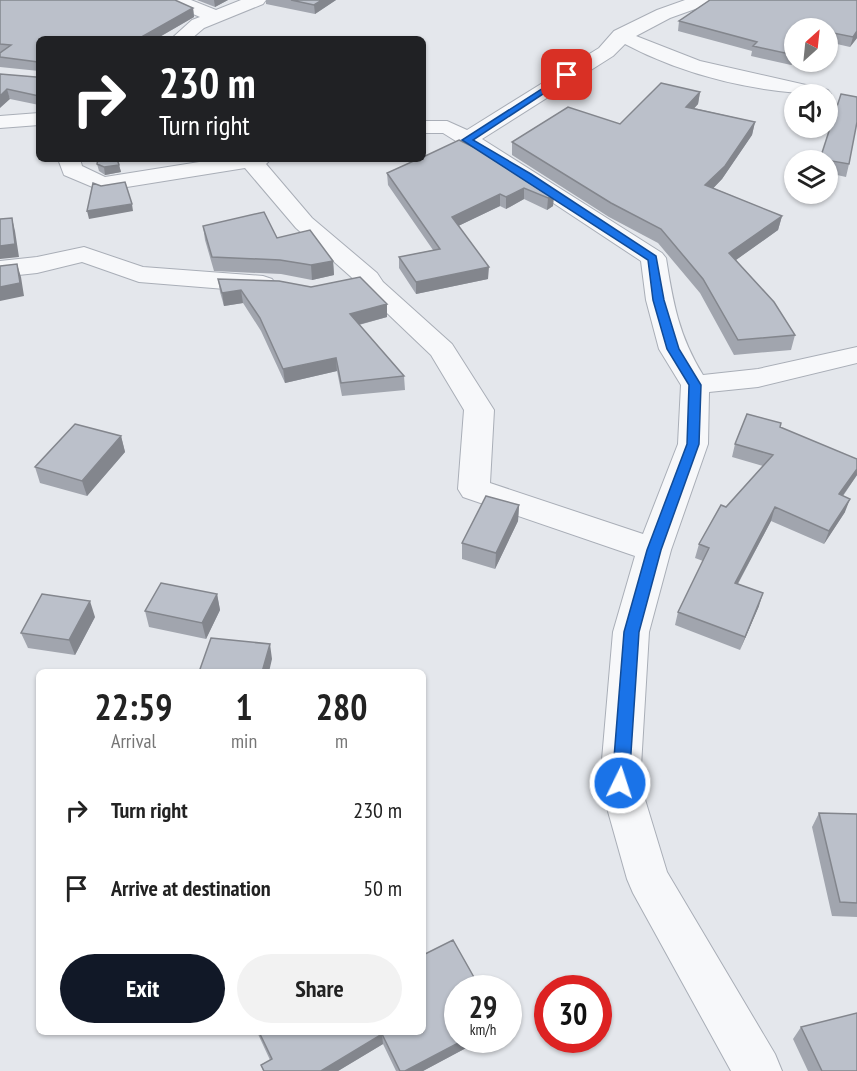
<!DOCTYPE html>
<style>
:root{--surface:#fff;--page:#f2f2f2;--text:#222;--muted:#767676;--accent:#111827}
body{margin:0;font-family:"PT Sans Narrow",sans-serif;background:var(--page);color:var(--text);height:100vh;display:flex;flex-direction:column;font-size:22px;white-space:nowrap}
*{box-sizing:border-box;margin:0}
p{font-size:20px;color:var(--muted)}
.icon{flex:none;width:33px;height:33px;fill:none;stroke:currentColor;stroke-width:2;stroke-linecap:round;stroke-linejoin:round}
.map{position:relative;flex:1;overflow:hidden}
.details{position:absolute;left:36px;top:669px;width:390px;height:366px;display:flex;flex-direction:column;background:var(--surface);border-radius:9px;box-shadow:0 2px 4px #0004}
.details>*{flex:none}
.guide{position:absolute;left:36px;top:36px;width:390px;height:126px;border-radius:9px;box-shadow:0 2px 4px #0004;background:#202124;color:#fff;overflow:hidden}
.needle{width:39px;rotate:27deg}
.controls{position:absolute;left:784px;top:18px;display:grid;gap:12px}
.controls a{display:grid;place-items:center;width:54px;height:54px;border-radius:50%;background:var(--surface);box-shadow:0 2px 4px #0004;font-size:30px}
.speed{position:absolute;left:444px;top:975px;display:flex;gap:12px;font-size:30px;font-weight:700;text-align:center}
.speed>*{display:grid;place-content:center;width:78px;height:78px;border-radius:50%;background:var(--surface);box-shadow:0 2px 4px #0004;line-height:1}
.speed small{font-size:15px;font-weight:400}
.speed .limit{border:9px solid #d22;background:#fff;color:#111}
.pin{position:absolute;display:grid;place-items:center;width:51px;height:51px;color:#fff;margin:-26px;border-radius:12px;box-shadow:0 3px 9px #0006}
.me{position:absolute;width:66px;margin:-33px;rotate:4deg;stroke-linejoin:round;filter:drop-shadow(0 0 4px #0008)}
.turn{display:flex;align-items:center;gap:21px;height:126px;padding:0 24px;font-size:27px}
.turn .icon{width:78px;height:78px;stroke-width:2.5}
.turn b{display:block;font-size:42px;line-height:51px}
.eta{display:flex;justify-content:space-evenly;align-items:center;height:102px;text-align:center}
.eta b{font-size:36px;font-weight:600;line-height:42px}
.action{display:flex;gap:12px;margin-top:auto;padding:12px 24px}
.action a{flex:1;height:69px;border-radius:36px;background:var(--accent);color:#fff;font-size:24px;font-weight:600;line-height:69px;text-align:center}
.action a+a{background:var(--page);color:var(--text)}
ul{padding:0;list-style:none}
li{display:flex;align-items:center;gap:18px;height:78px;padding:0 24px}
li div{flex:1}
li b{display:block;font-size:22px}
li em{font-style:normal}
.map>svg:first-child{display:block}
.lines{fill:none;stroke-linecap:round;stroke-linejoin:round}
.minor-casing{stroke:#a9aeb7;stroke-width:2}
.minor{fill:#f7f8fa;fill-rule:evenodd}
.wall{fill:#a1a5ae}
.shaded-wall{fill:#83868d}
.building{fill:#bbc0ca;stroke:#83868d;stroke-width:1.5}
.route{fill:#1a73e8;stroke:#114b97;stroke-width:1.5}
</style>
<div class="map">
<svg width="857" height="1071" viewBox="0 0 857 1071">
<rect width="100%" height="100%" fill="#e4e7ec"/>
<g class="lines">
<g class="minor-casing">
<path id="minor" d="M167 0H191L216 10 241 0H266L263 4 204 28 191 39H171L192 20 200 17 170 4Z
M685 0H712L709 4 670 18 636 36 700 61 828 90 831 94 828 98V94C761 94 685 76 625 44L613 56 482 139 662 253 666 258C673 303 679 336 703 375L758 369 857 347V363L758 387 709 392 708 444 671 550 649 632 640 783 667 872 775 1054 782 1071H731L633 893 627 879 600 783 613 632 635 556 463 497 458 489 464 410 431 355 365 292 358 283 296 228 245 168 102 191 64 175 58 159H80L82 166 105 177 218 159H271L266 164 312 218 377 273 383 282 452 344 494 410 490 483 643 534 678 444 681 385 659 349 646 300 641 261 520 181 443 133H423V121H447L467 130 599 48 614 31 657 10Z
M39 113V125L0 128V116Z
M84 247 143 267 263 276 272 279 276 284 272 289 263 292 139 282 82 262 37 273 0 277V261L37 257Z"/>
</g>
<use href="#minor" class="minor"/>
</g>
<path class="wall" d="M0 0 193 8 194 17 156 39H39V105L10 99 0 74 36 77 39 75V71L0 67Z
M197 0H228L215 7Z
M266 0H336L315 14 266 4Z
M710 0H857V38L850 47 828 42V28H795V61L791 65 751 56 752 51 678 31 679 21Z
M700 92 698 104 694 108 755 122 752 135 722 179 713 188 782 216 778 230 736 260 795 335 791 350 734 355 700 293 658 243 609 217 512 155V142L620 124Z
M841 94 849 164 846 177 828 173V160H820Z
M418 159 554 194 553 206 547 210 524 199 506 209 500 206 458 226 488 279 416 294 399 268V257L433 250 388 185 387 173Z
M97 164 119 165 121 172 105 175 99 171Z
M203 226 277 238 333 261 334 275 312 280 281 274 214 271 205 240Z
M218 279 387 304V317L359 325 404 376 405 390 342 396 337 371 285 383 261 331 243 303 224 306 220 292Z
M780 427 857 475 843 496 845 512 824 544 771 521 738 584 759 606 740 650 675 625 678 612 703 561 695 558 699 544 726 507 763 466 732 457 735 444Z
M121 436 125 452 87 496 40 483 35 467Z
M519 505 518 521 495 569 462 559V543Z
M217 594 220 610 206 639 149 627 145 611Z
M95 617 75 655 28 648 21 633Z
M819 813 857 814V917L832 916 812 827Z
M801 1027 857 1071H808L793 1039Z
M257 1032H423L481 1040 423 1071H396L383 1044 338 1071H263L261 1065 270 1060Z"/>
<path class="shaded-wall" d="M214 0H228L215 7Z
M322 0H336L315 14 314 5Z
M193 8 194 17 156 39H144L143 36Z
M857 31V38L850 47 853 37Z
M795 54V61L791 65 794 55Z
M7 89 10 99 0 108V96Z
M700 92 698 104 684 120 686 107Z
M755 122 752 135 722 179 703 199 705 185Z
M119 165 121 172 105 175 104 167Z
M524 188V199L506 209V197Z
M500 194V206L452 229V217Z
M554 194 553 206 547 210 548 198Z
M132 204 133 211 89 219 87 211Z
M782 216 778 230 726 267 729 253Z
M12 218 15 231 19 257 0 259V246Z
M333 261 334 275 312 280 311 265Z
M17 264 21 277 24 296 0 301V287Z
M489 267 488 279 416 294V282Z
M241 290 243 303 224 306 222 293Z
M387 304V317L350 327V314Z
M336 358 337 371 285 383 283 369Z
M121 436 125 452 87 496 82 481Z
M857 469V475L834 508 839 494Z
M850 499 845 512 824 544 829 531Z
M519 505 518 521 495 569 496 553Z
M775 507 771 521 731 596 735 583Z
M763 593 759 606 740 650 745 637Z
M217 594 220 610 206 639 202 623Z
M90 601 95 617 75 655 69 640Z
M270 644 272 659 269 672H262Z
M382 1034 383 1044 338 1071H321Z
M464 1040H481L423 1071H405Z"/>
<path class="building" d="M0 0H175L193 8 143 36 155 38 154 39H39V96L7 89 0 96V74L36 77 39 75 38 62 0 57V53L11 45 0 44Z
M291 0H322L314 5Z
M710 0H857V31L853 37 828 32V28H795V54L794 55 753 46 757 42 679 21Z
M661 83 700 92 686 107 755 122 725 166 705 185 782 216 729 253 774 302 795 335 738 340 703 279 661 229 611 203 512 142 568 107 620 124Z
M841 94 857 97V122L849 164 820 159Z
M459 140 492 156 554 194 548 198 524 188 506 197 500 194 452 217 489 267 416 282 399 257 440 249 387 173 418 159H423V157Z
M98 159H117L119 165 104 167 97 164Z
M125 182 132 204 87 211 93 183 101 186Z
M264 212 277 238 310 230 333 261 311 265 280 260 212 257 203 226Z
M12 218 15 244 0 246V219Z
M17 264 20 283 0 287V266Z
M360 277 387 304 350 314 404 376 341 383 336 358 283 369 260 318 241 290 222 293 218 279 279 281 311 287Z
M747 414 781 423 780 427 857 459V469L839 494 850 499 829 531 775 507 735 583 763 593 745 637 678 612 709 548 699 544 721 505 726 507 773 455 735 444Z
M75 424 121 436 82 481 35 467Z
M486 496 519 505 496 553 462 543Z
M161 583 217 594 202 623 145 611Z
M42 594 90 601 69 640 21 633Z
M211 638 270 644 262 672H199Z
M819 813 857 814V903L840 902Z
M453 940 480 988H458V1040H464L405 1071H400L382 1034 321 1071H264L261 1065 272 1059 259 1032H423V955Z
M857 1013V1071H822L801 1027Z"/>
<path class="route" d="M565 74 572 75 473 140 531 174 656 256 664 300 679 349 701 385 699 444 661 550 639 632 629 783 626 788 620 790 614 788 612 783 624 632 647 550 687 444 689 385 667 349 653 300 648 260 462 140Z"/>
</svg>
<div class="controls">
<a><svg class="needle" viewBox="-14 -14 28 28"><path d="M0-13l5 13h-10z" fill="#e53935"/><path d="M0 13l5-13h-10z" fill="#767676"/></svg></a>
<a><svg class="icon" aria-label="sound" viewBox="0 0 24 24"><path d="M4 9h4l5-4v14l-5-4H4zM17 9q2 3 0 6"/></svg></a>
<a><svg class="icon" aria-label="layers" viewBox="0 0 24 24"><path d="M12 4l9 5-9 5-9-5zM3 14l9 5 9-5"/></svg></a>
</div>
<div class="speed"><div>29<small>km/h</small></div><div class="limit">30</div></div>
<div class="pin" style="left:567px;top:75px;background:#d93025"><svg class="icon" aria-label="arrive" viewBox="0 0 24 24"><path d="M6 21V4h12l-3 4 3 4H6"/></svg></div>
<svg class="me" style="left:620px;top:783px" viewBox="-20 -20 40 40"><circle r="17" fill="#1a73e8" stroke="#fff" stroke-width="3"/><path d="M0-11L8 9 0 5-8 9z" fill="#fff"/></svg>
<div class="guide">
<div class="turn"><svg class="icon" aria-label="right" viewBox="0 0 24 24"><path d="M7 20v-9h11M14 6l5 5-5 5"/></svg><div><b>230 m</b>Turn right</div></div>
</div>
<section class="details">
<div class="eta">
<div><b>22:59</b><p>Arrival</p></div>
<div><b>1</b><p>min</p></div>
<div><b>280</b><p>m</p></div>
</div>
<ul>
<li><svg class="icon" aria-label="right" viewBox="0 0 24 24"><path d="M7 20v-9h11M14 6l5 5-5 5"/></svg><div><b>Turn right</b></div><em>230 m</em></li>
<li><svg class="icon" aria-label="arrive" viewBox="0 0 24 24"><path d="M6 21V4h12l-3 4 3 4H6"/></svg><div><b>Arrive at destination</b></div><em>50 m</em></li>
</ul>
<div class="action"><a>Exit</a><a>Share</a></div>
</section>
</div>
